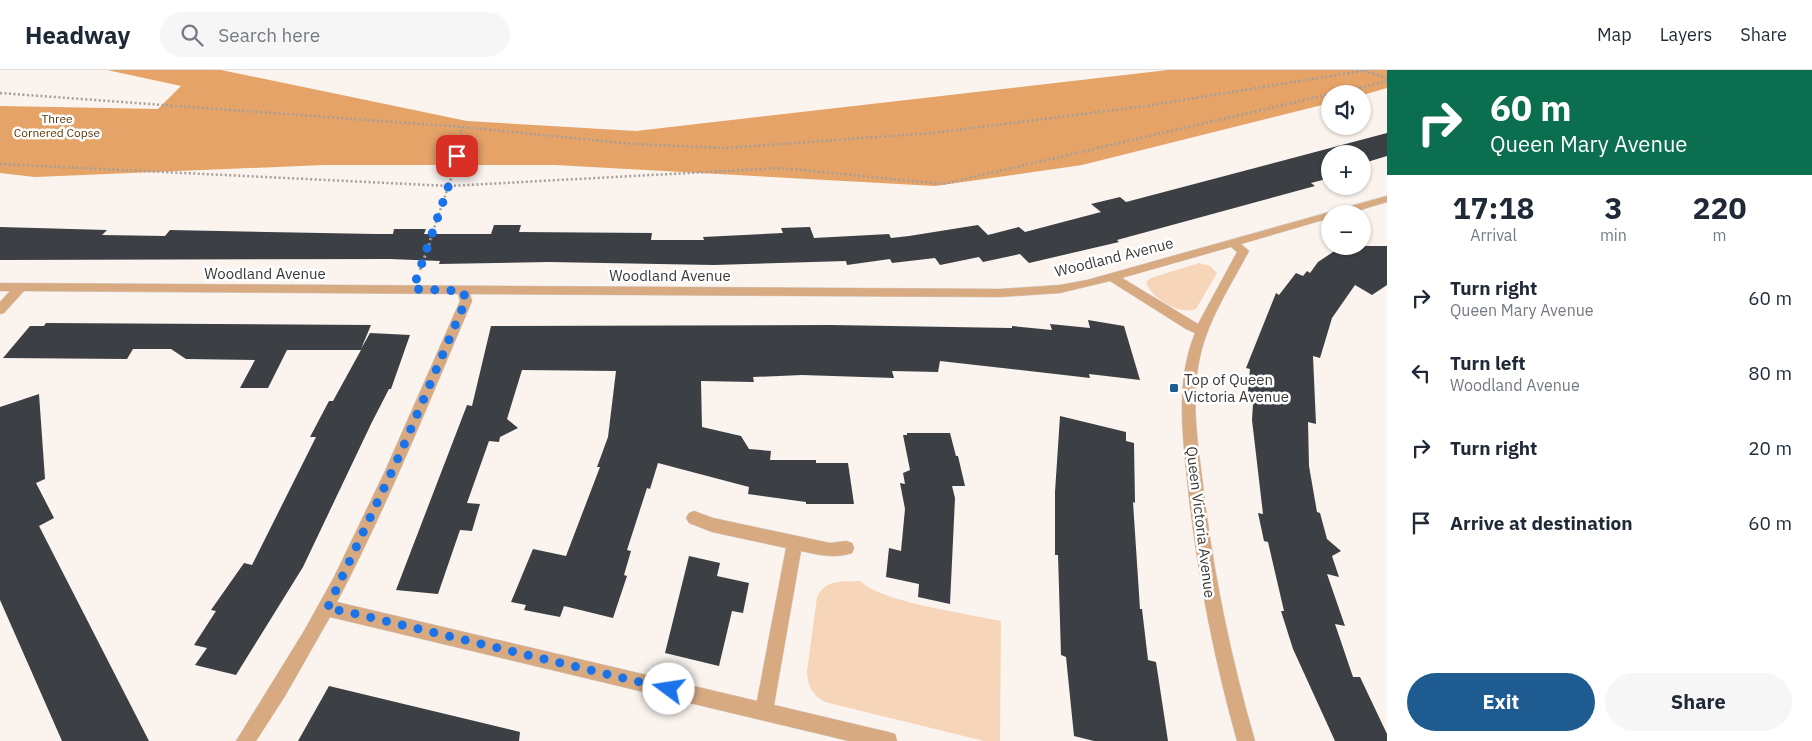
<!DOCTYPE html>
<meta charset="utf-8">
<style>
:root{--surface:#fff;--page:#f6f6f7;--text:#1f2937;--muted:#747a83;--line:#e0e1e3;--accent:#1d5b91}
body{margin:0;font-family:"IBM Plex Sans",sans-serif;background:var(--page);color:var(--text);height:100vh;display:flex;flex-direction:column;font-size:19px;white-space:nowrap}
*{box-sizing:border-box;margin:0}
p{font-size:16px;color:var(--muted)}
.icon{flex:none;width:28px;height:28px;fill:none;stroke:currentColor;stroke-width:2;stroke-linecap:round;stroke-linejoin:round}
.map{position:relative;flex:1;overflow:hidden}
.drawer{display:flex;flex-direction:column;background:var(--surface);width:425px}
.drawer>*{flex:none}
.top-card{background:#0b6e4f;color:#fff;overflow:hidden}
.controls{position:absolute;left:1321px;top:15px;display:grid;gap:10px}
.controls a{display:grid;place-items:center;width:50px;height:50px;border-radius:50%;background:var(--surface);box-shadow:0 1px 4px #0004;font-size:25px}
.pin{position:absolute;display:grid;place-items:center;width:42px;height:42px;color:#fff;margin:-21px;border-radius:10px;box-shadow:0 2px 8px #0006}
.me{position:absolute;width:55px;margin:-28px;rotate:284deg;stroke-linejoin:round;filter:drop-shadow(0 0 4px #0008)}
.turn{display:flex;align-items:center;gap:18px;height:105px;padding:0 20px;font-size:22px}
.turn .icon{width:65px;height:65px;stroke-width:2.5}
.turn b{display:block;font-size:35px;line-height:42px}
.eta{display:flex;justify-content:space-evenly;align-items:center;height:85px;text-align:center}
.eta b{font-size:30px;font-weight:700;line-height:35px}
.action{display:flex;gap:10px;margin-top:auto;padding:10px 20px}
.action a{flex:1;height:58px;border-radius:30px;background:var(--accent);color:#fff;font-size:20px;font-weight:700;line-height:58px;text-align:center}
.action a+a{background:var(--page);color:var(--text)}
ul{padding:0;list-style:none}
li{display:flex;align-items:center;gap:15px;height:75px;padding:0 20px}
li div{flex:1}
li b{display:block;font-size:19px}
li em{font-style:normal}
header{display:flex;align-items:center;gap:30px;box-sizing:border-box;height:70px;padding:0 25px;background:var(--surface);border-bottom:1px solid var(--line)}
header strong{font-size:24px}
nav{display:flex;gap:28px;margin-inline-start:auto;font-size:18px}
.search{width:350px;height:45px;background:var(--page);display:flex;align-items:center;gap:12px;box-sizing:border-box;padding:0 18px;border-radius:28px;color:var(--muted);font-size:19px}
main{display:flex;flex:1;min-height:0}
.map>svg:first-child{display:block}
.green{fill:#f7d5b9}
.forest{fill:#e5a368}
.building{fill:#3c4045}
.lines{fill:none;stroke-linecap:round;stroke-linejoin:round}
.minor-casing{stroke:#d4cec9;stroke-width:1}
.path-far1{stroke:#a49f9b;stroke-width:2.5;stroke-dasharray:2 2.5;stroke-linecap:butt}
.path{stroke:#a49f9b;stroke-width:3;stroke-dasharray:2.5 4;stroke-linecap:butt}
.minor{fill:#d8aa82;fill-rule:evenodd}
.route{stroke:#1a73e8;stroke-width:9;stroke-dasharray:0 16.2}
.poi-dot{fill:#1d5b91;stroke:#fff;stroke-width:2}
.labels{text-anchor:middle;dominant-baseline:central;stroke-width:5;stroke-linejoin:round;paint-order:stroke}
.far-park-label{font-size:12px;fill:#5d3301;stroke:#fff}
.street-label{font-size:15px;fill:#3b3836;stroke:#fff}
.poi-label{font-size:15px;fill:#3b3836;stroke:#fff;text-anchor:start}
</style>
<header>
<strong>Headway</strong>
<div class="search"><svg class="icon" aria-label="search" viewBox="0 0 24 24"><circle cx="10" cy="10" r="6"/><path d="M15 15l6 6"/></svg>Search here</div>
<nav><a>Map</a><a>Layers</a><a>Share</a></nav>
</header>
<main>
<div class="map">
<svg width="1387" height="671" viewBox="0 0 1387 671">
<rect width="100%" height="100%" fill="#faf3ee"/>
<path class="green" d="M1199 193 1210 196 1217 203 1196 239C1180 245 1151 229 1146 212L1151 208Z
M860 511C881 532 969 544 1001 551L1000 671H984L825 632C812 625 807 615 807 601L817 527C826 509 841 512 860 511Z"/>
<path class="forest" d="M107 0H221L467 51 636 61 1168 0H1387V18L1363 25 1330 24V33L1082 95 935 116 555 95H323L35 107 0 103V36L158 39 181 16Z"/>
<path class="building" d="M1387 63V86L1364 93 1370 97 1362 99V84H1330V108L1311 113 1315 116 1117 170 1119 172 1029 193 1020 184 983 192 979 187 940 195 935 188 892 193 890 189 847 195 846 191 714 195 549 192 439 194 440 191 390 189 0 190V157L107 160 102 165 165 166 170 160 375 164H393L394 159H426L424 164H491L494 155H521L519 162 652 163 651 170H704L703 167 783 163 781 158 810 157 814 168 889 164 891 168 909 166 978 155 988 165 1019 157 1025 162 1101 142 1091 134 1120 127 1126 132Z
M1342 176H1387V215L1372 225 1355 215 1332 248 1320 288 1313 286 1316 354 1308 352 1309 396 1317 442 1320 443 1327 469 1341 481 1332 486 1339 507 1327 504 1345 556 1335 554 1353 607H1360L1387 664V671H1335L1293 579 1281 541H1284L1268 472 1264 471 1258 443 1263 444 1252 350 1253 334 1247 332 1250 299 1246 298 1276 223 1279 225 1296 203 1303 206 1307 201 1310 203 1318 192Z
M1088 250 1124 256 1140 310 1089 304 1090 308 940 291 938 302 892 301 894 308 802 305 753 307 754 312 701 311 702 357 741 366 749 379 771 381 770 390H816V393H848L854 434H806V432L748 424 749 417 658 393 650 419 647 418 627 480 631 481 624 505 627 506 613 548 564 536 560 547 524 540 526 535 511 532 533 479 566 486 600 397H597L608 367 616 301 522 300 507 349 518 358 500 367 499 372 489 371 467 433 480 434 472 461 460 460 438 524 396 520 467 335 472 336 491 256 831 255 1012 258V256L1052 260 1050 254 1090 258Z
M46 253 371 255 361 279 370 263 410 265 391 319H389L372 352 303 497 236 605 195 595 207 578 194 575 216 541 211 540 244 493 252 495 316 367H310L329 331H333L361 280H287L268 318H240L255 290 186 289 171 279H133L127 289 3 288 30 256H44Z
M39 324 45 409 36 413 54 448 39 456 149 671H62L0 530V337Z
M1060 346 1126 362V371L1134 373 1135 433 1133 432 1140 539H1142L1148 590 1156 592 1168 671H1094L1074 666 1066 587 1061 585 1058 485H1055V422Z
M907 363H950L956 386H958L965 416H952L955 428 950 534 918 527 919 514 886 507 889 478 901 481 905 439 900 413 905 414 903 403 910 400 903 365H907Z
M689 486 720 493 717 506 749 513 743 543 732 541 719 596 665 583Z
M329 616 520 662 519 671H298Z"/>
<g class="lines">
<g class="minor-casing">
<path id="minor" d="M1387 126V132L1347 144H1330V148L1241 174 1249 181C1231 215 1208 250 1200 287 1191 326 1197 368 1202 407 1212 497 1230 585 1255 671H1237C1213 585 1196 498 1187 409 1182 360 1176 310 1195 263L1186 259 1110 211 1060 223 1000 227 470 224 472 231C429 332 388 435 337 532L757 631 786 478 712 462 689 453 686 448 689 443 694 441 713 448 830 473 846 471 852 473 854 478 852 483C834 489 819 485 801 481L774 635 888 662 895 664 897 671H849L330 547 285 626 256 671H236L304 561 334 507 385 401 460 231 458 224 24 221 4 243 0 244V232L10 221H0V213L1000 219 1060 215 1087 210ZM1231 177 1237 182 1198 254 1122 208Z"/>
</g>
<path class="path-far1" d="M1364 1 1387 8
M0 23 462 57 632 74 726 78 932 63 1146 36 1368 0
M1333 24 1387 11
M0 94 449 116 780 98 943 114 1330 24
M430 170 454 100 462 57"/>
<path class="path" d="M420 200 431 169"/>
<use href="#minor" class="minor"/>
</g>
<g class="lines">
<path class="route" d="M457 86 454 100 413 219 463 221 466 230 401 382 327 539 344 541 669 619"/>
</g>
<rect class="poi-dot" x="1169" y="313" width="10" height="10" rx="2.5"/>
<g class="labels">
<g class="far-park-label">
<text x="57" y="48">Three<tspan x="57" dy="14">Cornered Copse</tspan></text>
</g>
<g class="street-label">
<text transform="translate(1114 187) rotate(-14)">Woodland Avenue</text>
<text x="265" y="203">Woodland Avenue</text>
<text x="670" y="205">Woodland Avenue</text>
<text transform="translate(1201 452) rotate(83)">Queen Victoria Avenue</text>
</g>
<g class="poi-label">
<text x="1184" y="309">Top of Queen<tspan x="1184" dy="17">Victoria Avenue</tspan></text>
</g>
</g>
</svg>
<div class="controls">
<a><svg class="icon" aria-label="sound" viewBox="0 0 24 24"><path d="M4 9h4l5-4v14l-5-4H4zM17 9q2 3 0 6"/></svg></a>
<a>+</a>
<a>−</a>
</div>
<div class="pin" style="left:457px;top:86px;background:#d93025"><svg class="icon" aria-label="arrive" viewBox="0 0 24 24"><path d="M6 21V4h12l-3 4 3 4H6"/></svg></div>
<svg class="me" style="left:669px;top:619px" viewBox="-20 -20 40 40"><circle r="19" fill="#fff"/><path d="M0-13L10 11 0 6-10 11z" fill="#1a73e8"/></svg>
</div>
<section class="drawer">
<div class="top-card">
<div class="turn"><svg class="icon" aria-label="right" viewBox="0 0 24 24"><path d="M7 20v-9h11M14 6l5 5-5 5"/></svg><div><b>60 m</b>Queen Mary Avenue</div></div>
</div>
<div class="eta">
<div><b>17:18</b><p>Arrival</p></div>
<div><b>3</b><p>min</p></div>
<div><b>220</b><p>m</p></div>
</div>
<ul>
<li><svg class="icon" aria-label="right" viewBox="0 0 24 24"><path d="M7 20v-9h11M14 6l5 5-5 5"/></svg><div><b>Turn right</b><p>Queen Mary Avenue</p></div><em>60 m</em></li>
<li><svg class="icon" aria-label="left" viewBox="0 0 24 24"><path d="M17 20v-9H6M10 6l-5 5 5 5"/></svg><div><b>Turn left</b><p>Woodland Avenue</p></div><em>80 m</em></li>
<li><svg class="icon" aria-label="right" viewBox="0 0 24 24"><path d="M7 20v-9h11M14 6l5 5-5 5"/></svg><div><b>Turn right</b></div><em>20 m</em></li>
<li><svg class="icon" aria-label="arrive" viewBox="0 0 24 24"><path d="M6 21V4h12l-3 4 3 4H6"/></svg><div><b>Arrive at destination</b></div><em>60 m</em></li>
</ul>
<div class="action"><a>Exit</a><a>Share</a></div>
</section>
</main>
